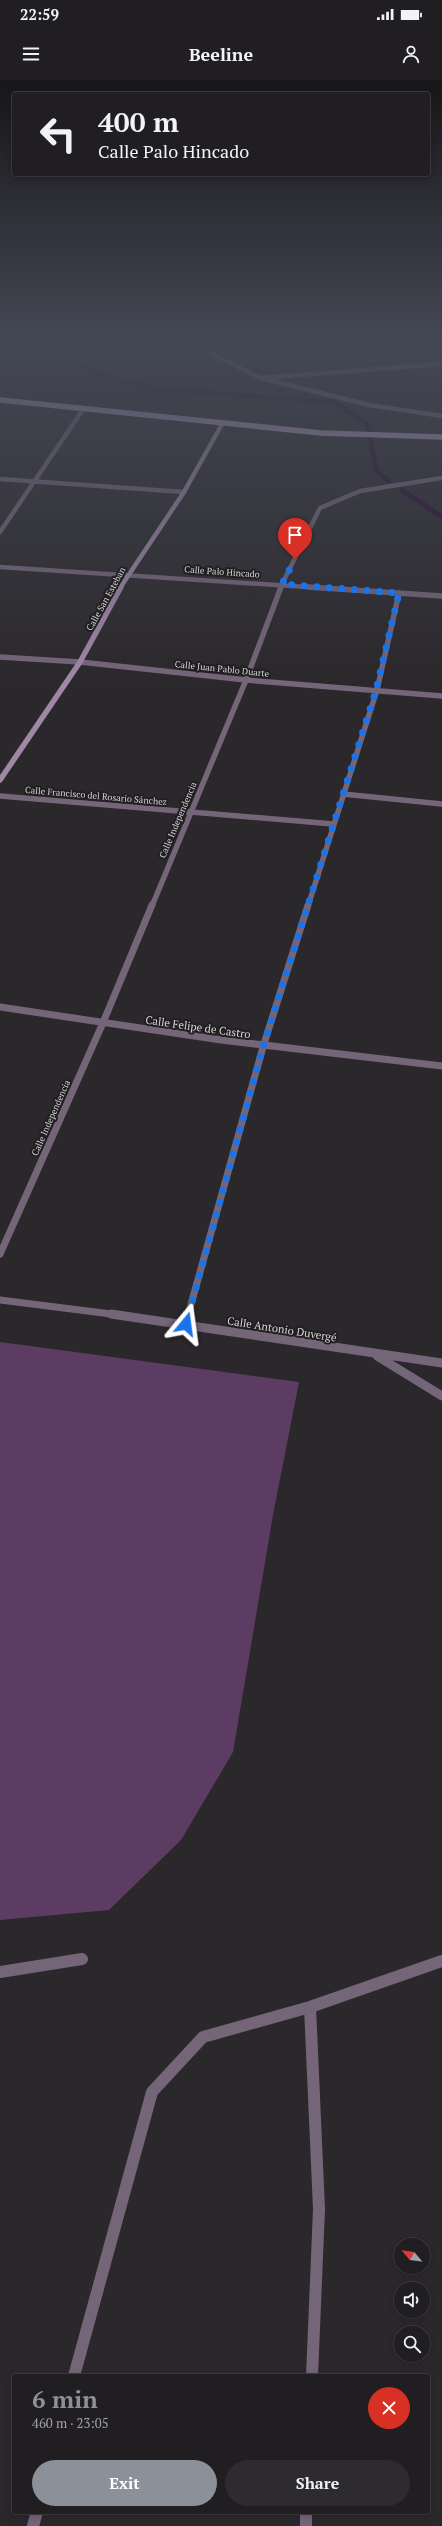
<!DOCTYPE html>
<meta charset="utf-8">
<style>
:root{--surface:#201e20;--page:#2d2b2d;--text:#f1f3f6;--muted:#a2a2a5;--line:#3d3c3e;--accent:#8c9099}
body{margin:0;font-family:"PT Serif",serif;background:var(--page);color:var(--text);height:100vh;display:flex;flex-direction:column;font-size:15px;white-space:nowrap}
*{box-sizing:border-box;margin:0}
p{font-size:13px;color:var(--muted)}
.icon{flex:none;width:22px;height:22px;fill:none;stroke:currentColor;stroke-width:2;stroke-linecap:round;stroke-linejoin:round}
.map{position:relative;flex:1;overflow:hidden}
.panel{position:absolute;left:12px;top:2294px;width:418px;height:140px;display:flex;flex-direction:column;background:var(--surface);border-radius:4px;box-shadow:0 2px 10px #0003,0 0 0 1px var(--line)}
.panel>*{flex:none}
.guide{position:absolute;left:12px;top:12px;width:418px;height:84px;border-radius:4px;box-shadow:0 2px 10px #0003,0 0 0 1px var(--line);background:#201e20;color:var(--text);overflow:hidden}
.needle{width:26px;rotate:299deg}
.tools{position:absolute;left:394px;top:2158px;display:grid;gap:8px}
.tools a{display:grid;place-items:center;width:36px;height:36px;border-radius:50%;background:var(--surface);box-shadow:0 2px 10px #0003,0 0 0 1px var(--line);font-size:20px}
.pin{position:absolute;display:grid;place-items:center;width:34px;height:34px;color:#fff;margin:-41px -17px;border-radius:50% 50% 50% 0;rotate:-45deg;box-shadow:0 0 4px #0007}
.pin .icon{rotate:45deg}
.me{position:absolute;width:44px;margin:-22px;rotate:16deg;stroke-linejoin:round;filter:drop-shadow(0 0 3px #0008)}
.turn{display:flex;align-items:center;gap:14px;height:84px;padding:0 20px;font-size:18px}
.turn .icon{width:52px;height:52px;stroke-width:2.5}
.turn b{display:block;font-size:28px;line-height:34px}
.round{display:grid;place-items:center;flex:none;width:42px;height:42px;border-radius:21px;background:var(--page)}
.head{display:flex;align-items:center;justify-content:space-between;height:68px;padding:0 20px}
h1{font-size:24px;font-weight:800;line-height:30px;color:var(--accent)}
.primary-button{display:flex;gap:8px;margin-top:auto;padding:8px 20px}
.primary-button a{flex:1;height:46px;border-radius:24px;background:var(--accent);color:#fff;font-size:16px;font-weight:800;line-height:46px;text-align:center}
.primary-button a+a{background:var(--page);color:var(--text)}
.status{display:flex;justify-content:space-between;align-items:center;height:28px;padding:0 20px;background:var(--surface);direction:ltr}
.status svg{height:11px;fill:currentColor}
header{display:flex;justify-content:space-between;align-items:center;height:52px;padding:0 20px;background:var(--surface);font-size:18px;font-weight:800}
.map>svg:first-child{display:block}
.green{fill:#5d3c64}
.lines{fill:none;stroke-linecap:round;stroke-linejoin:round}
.stream{stroke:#290a30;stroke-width:5}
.street-far4{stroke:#756579;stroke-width:4.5}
.street-far3{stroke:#756579;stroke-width:5.5}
.street-far2{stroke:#756579;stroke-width:7}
.street-far1{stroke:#756579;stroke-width:9}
.street{stroke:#756579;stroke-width:12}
.secondary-far1{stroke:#a087a5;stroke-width:4.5}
.secondary{stroke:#a087a5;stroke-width:5.5}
.primary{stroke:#c1a1c8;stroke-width:5.5}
.route{stroke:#1a73e8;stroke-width:7;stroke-dasharray:0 12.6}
.labels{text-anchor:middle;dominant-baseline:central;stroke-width:4;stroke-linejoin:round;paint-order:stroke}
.far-street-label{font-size:9px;fill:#d6d4d6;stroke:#211f21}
.street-label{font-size:11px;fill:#d6d4d6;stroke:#211f21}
</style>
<div class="status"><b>22:59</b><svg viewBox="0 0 49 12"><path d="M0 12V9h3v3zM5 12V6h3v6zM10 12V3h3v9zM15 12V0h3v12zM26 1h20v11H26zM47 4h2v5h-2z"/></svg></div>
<header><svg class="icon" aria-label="menu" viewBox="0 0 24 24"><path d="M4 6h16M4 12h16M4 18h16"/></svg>Beeline<svg class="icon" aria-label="person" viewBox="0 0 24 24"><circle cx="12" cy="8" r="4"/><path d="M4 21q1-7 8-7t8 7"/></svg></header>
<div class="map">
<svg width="442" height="2446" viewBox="0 0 442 2446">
<rect width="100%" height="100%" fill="#2b282b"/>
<path class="green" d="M0 1262 299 1302 273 1435 233 1672 181 1760 109 1830 0 1840Z"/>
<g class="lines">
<path class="stream" d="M47 262 94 293 154 309 333 322 368 344 376 391 389 401
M402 410 442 437"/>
<path class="street-far4" d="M211 273 260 298
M442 284 260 298 369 325 442 336
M0 399 184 412
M0 452 84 328
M0 487 323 508
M280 508 320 428 360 411 442 398"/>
<path class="street-far3" d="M308 507 442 516
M0 577 80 582 246 600 442 616
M343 714 442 724
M0 716 333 744
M152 826 246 600 281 507
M308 826 377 610 399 513"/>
<path class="street-far2" d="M0 927 221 960 442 986
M0 1174 102 945 152 825
M0 1220 119 1235
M188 1235 263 967 308 825"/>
<path class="street-far1" d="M111 1234 442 1283
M186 1244 189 1234
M377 1276 442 1316"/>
<path class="street" d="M0 1892 82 1879
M310 1927 319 2129 312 2296
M74 2296 152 2012 203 1957 310 1927 442 1881
M306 2432V2446
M33 2446 37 2432"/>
<path class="secondary-far1" d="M120 508 184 412 222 344"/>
<path class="secondary" d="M0 700 80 582 121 507"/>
<path class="primary" d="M0 320 321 353 442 357"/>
</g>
<linearGradient id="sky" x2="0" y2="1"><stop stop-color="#181618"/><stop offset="0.43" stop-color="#444855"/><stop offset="1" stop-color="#444855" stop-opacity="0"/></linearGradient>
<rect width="442" height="604" fill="url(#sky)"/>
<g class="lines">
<path class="route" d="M186 1244 263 967 376 610 399 513 282 504 295 479"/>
</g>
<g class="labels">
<g class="far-street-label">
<text transform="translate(222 492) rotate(4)">Calle Palo Hincado</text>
<text transform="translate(106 519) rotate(-61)">Calle San Esteban</text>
<text transform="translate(222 589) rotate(6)">Calle Juan Pablo Duarte</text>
<text transform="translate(96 716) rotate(5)">Calle Francisco del Rosario Sánchez</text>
<text transform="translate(178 740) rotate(-67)">Calle Independencia</text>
<text transform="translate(51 1038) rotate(-66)">Calle Independencia</text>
</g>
<g class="street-label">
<text transform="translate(198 947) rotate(8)">Calle Felipe de Castro</text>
<text transform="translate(282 1249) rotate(9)">Calle Antonio Duvergé</text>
</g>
</g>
</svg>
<div class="tools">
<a><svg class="needle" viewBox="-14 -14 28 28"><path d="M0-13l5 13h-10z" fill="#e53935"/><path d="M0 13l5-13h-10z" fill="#a2a2a5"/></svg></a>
<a><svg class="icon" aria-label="sound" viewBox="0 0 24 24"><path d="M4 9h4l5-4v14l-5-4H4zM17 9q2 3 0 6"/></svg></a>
<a><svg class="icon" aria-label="search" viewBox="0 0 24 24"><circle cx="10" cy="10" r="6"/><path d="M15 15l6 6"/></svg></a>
</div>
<div class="pin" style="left:295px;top:479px;background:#d93025"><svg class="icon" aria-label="arrive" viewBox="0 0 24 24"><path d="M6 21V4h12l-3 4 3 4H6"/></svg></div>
<svg class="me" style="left:186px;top:1244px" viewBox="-20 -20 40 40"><path d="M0-17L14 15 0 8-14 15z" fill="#1a73e8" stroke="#fff" stroke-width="4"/></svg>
<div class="guide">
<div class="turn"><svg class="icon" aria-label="left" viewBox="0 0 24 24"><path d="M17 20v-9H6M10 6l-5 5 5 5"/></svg><div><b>400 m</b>Calle Palo Hincado</div></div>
</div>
<section class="panel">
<div class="head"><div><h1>6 min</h1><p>460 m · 23:05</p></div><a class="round" style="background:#d93025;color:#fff"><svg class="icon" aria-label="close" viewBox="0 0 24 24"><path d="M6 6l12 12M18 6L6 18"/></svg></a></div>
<div class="primary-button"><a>Exit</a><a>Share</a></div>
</section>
</div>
